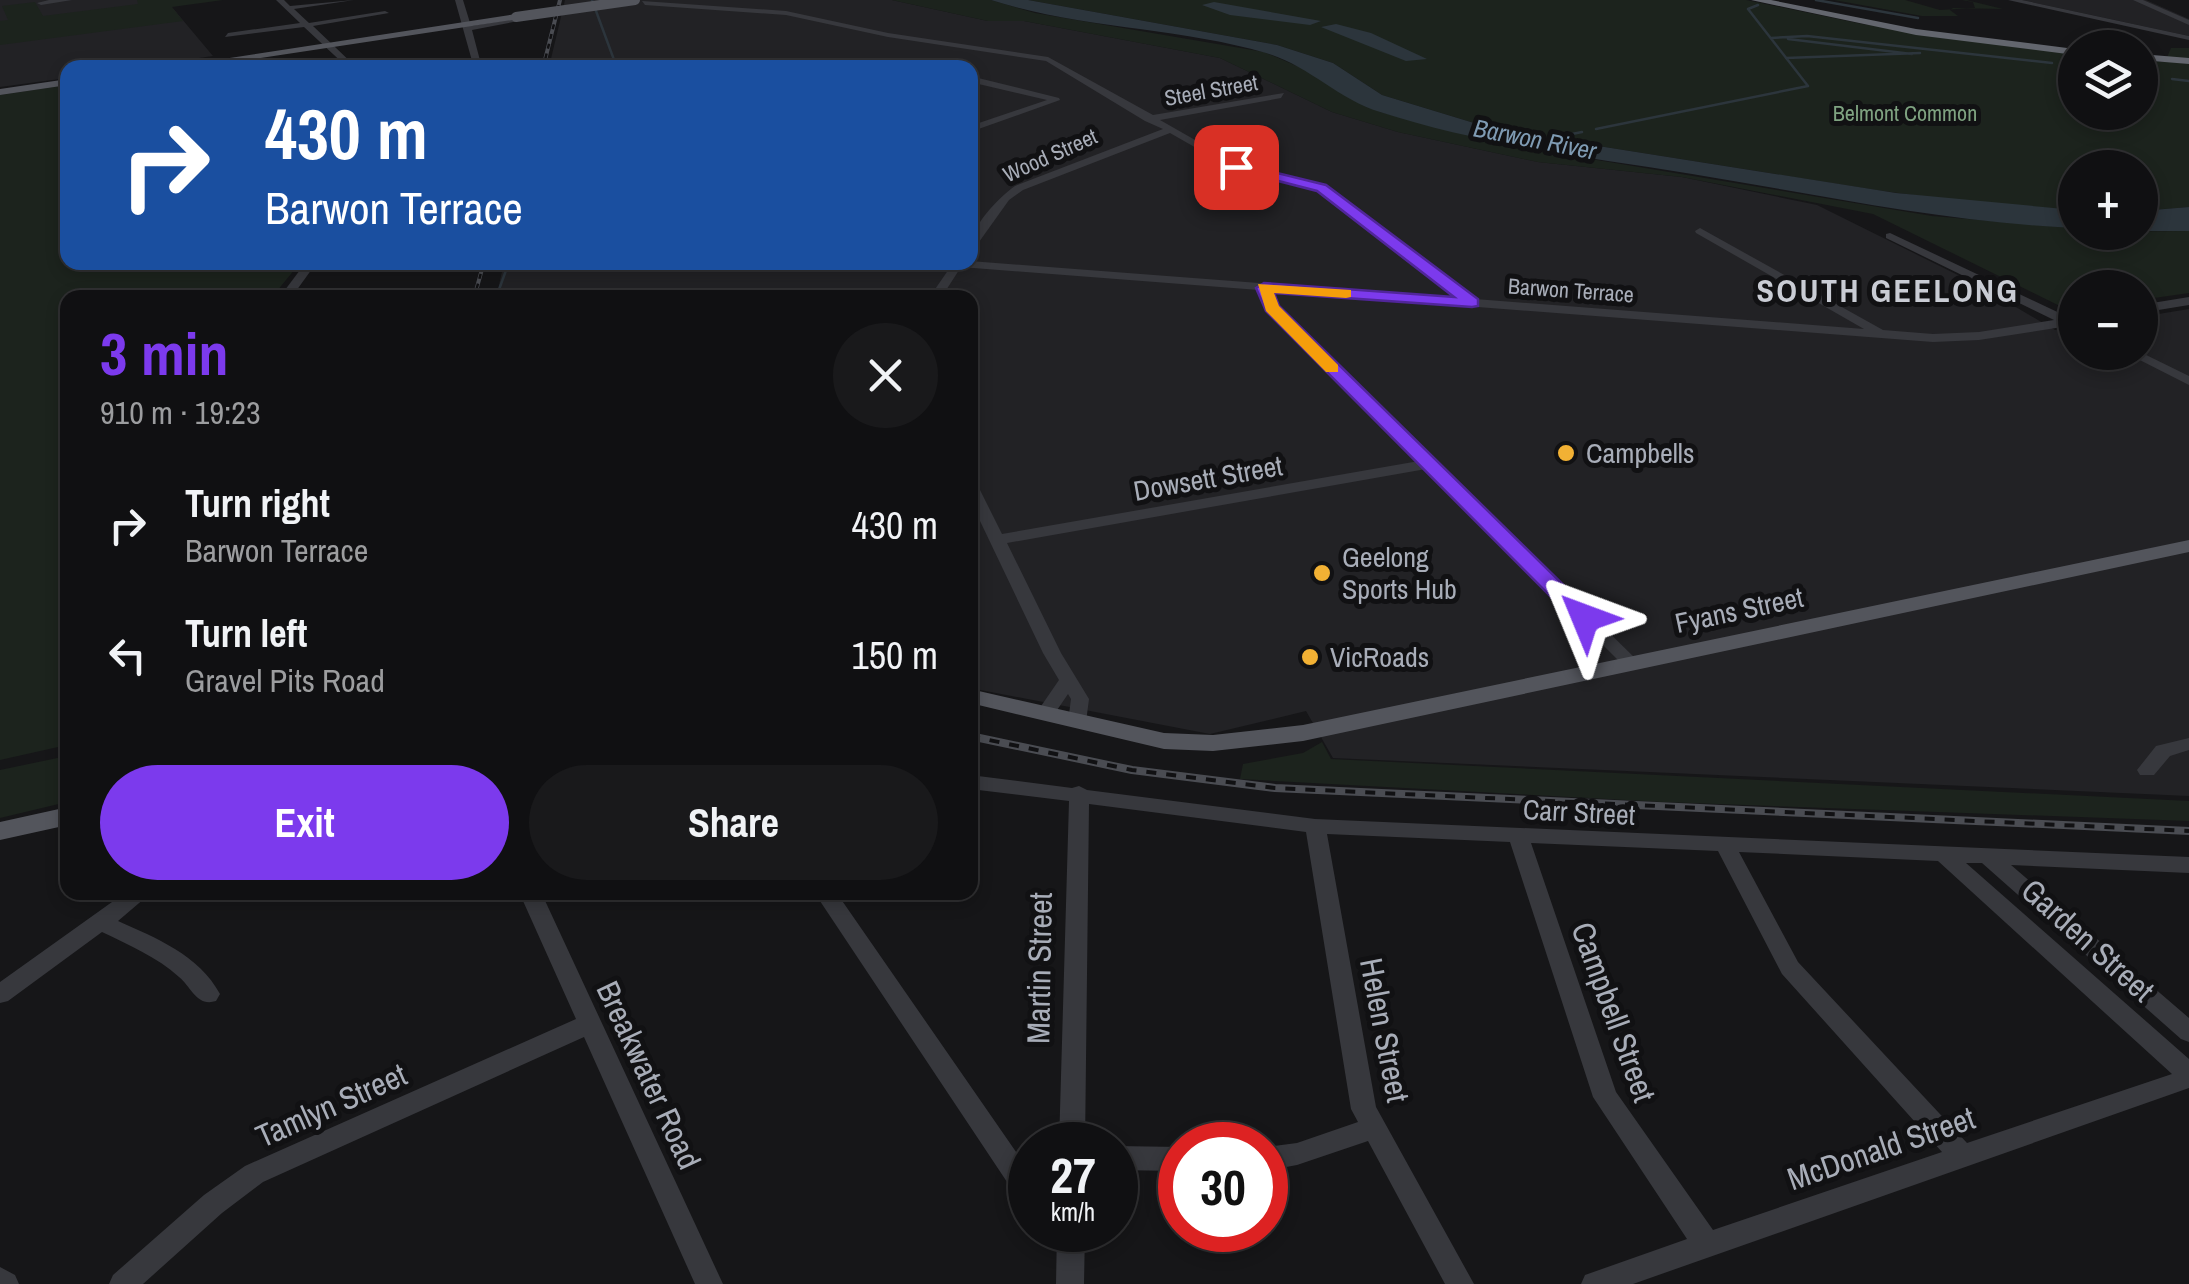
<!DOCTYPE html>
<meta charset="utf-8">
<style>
:root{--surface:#101012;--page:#19191b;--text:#f1f3f6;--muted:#9c9d9f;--line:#303032;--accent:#7c3aed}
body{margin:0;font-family:"Archivo Narrow",sans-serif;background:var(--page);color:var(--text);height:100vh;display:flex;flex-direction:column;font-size:38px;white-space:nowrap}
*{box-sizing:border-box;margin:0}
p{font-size:32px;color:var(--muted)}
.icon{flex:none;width:55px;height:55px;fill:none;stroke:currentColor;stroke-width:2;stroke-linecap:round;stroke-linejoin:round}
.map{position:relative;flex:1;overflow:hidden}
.side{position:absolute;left:60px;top:290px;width:918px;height:610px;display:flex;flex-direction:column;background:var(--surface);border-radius:20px;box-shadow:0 5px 15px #0003,0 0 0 2px var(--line)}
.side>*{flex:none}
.guide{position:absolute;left:60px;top:60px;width:918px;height:210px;border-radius:20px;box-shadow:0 5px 15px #0003,0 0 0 2px var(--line);background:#1a4fa0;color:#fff;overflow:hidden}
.buttons{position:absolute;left:2058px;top:30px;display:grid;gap:20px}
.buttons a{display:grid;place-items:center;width:100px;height:100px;border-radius:50%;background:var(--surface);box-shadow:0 5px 15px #0003,0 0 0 2px var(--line);font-size:50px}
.speed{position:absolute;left:1008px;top:1122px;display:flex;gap:20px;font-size:50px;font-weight:700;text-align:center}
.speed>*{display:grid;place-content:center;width:130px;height:130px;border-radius:50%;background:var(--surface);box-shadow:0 5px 15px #0003,0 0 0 2px var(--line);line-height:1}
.speed small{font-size:25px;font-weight:400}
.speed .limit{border:15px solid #d22;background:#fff;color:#111}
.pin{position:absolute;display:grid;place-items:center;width:85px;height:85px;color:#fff;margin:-42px;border-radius:20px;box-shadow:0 5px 15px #0006}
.me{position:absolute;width:110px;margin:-55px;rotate:314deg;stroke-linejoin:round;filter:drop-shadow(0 0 8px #0008)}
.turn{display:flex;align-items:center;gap:35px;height:210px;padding:0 40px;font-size:45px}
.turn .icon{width:130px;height:130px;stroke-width:2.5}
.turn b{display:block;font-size:70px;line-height:85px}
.round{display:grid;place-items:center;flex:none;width:105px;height:105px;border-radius:52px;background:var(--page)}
.overview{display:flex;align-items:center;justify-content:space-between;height:170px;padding:0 40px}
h1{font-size:60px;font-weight:700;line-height:75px;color:var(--accent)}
.action{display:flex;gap:20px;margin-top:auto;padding:20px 40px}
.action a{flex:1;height:115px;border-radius:60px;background:var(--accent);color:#fff;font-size:40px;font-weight:700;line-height:115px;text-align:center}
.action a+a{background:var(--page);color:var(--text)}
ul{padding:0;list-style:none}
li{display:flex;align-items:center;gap:30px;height:130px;padding:0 40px}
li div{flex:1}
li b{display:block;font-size:38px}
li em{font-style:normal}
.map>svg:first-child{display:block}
.built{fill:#222225}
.green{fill:#1c231d}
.water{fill:#2c353c}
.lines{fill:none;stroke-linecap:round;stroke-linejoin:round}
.stream{stroke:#2c353c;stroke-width:2.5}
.minor{fill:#37383d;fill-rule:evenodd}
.major{fill:#53555c;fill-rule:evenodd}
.highway{fill:#63666e;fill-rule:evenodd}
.rail-far1-casing{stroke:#4a4c52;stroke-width:4}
.rail-casing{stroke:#4a4c52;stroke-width:8}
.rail-far1{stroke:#111113;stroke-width:2.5;stroke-dasharray:5;stroke-linecap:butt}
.rail{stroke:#111113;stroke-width:4;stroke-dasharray:10;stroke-linecap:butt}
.major-bridge{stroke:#53555c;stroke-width:10}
.route{fill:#7c3aed;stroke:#51269a;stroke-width:2.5}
.slow{fill:#f59e0b}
.poi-dot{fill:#f2b134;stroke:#111113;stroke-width:4}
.labels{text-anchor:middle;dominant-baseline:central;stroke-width:10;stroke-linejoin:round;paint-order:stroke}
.far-street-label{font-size:22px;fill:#a8adb8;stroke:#111113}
.far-park-label{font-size:22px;fill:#7fa381;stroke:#111113}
.far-water-label{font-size:25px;font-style:italic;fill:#7f9bb3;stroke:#111113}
.poi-label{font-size:28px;fill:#a8adb8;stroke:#111113;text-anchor:start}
.street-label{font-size:28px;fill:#a8adb8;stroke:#111113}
.far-district-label{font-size:32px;font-weight:bold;letter-spacing:2.5px;fill:#c9ccd4;stroke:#111113}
.near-street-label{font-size:32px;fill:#a8adb8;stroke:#111113}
</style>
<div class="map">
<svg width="2189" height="1284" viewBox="0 0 2189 1284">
<rect width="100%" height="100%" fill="#161618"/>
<path class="built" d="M0 0H166L213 56 136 67 68 68 67 78 0 87Z
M565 0H892L988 21H1024L1220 58 1332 112 1398 132 1538 162 1682 177 1817 205 1982 287 2055 330 2075 327V352H2140V317L2189 309V796L1333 758 1306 711 1210 734 970 688V298H496L504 263 970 262V68L549 67Z
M2022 0H2146L2189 19V36Z"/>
<path class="green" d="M137 0H223L172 7 183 21 0 45V21L8 20 2 6 35 2 43 16 138 4Z
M892 0H991L1035 13 1264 52 1311 72 1380 112 1549 152 1932 216 2075 228V232L2189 231V293L2140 300V288H2075V310L2070 311 1873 214 1682 177 1538 162 1398 132 1332 112 1220 58 1024 21H988Z
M1028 0H1746L1862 24 2075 53V112H2140V60L2165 62 2171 48H2189V207L2140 211V168H2075V210L1980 204 1876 190 1497 130 1382 95 1333 63 1277 45Z
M1834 0H1905L1940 10 1975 8 1973 2 1962 0H1966L2003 9 1953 8 1950 10 1958 16H1922Z
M67 85 68 262 300 263 272 297 68 298 67 745 0 760V95Z
M1322 742 1331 759 2189 801V821L1663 802 1240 779 1243 764 1303 753Z
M67 756V802L0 818V770Z"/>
<path class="water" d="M991 0H1028L1277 45 1333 63 1382 95 1497 130 1896 193 2075 210V228C1943 222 1821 195 1692 174 1587 157 1482 145 1380 112 1338 99 1308 65 1266 53 1177 27 1081 29 991 0Z
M1214 2 1321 21 1310 25 1230 15 1202 5Z
M1336 24 1371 33 1427 59 1406 61 1321 27Z
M2189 207V231H2140V211Z"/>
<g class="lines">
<path class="stream" d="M592 0 617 68
M1816 0 1918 18
M1771 38 1807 36 2052 63
M1788 39 1912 54
M1786 58 1920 53
M2172 79 2189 81
M1596 129 1808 86 1748 9 1758 5
M1557 137 1582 132
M496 298 509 262"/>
<path class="minor" d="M49 0H72L41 5 37 3Z
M276 0H284L290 6 354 0 294 9 309 23 385 11 389 13 313 26 357 68H348L304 27 225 37 228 33 300 23Z
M455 0H463L471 26 525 17 529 19 472 30 482 68H474Z
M2008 0H2022L2189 36V40Z
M2133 0H2143L2189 20V25Z
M642 1 786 11 888 33 1048 57 1153 115 1284 93 1281 98 1160 120 1239 165 1325 186 1475 299 1864 329 1696 233 1695 231 1700 228 1883 330 1933 334 1979 332 2054 320 1886 238V234L1890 233 2068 317 2075 316V325L1979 340 1933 342 1271 291 1278 307 1641 664 1632 669 1626 668 1426 469 1007 543 1061 653 1089 699 1086 722 1077 728 1068 722 1071 699 1068 694 1053 716H1039L1037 712 1059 680 1043 653 970 500V480L977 484 1002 534 1419 461 1268 311 1259 290 961 267 941 298H929L951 266 938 262 970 261 1458 298 1317 190 1233 169 1170 133 1023 190 1009 200 974 249 970 250C970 227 997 199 1015 186L1163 129 1145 121 1046 61 888 37 786 15 645 5Z
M970 76 1059 98 1060 100 970 132V126L1047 100 970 82Z
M306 262H317L291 298H279Z
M2189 297V305L2140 313V305Z
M2124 352H2140L2189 376V385Z
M2189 738V750L2170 756 2154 775H2140L2137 770 2156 746Z
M970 775 1072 788 1079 786 1087 790 1315 819 2189 857V873L2011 865 2189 1018V1042L2181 1039 1982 863H1966L2189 1059V1088L1633 1284H1581L1585 1275 1687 1239 1593 1097 1510 842 1327 834 1376 1107 1474 1284H1445L1368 1141 1297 1165 1265 1171V1147L1297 1143 1358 1122 1351 1109 1306 832 1089 804 1085 1145H1059L1069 801 970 789ZM1531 843 1718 851 1782 974 1942 1152 1713 1230 1616 1092ZM1739 852 1938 861 2172 1074 1967 1143 1798 962Z
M126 892H152L118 921C156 938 199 955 220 994L216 1001C197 1007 192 988 179 977 157 957 129 945 102 932L8 1001 0 1003V982Z
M519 892H541L723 1284H695L584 1037 263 1182 222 1213 143 1284H109L113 1275 204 1195 245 1166 576 1019Z
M814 892H836L1030 1172V1206L1021 1203Z
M1115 1146 1180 1147V1171L1115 1170Z
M1057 1230H1085L1084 1284H1056Z
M0 1267 15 1275 19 1284H0Z"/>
<path class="major" d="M516 14 519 19 194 68H164Z
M68 79V85L0 95V89Z
M2189 540V552L1303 741 1213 751 1164 749 970 703V689L1164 733 1213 735 1303 725Z
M68 807V825L0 840V822Z"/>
<path class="highway" d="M1751 0H1771L1916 29 2075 49V55L1916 35Z
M2140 54 2189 58V64L2140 60Z"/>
<g class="rail-far1-casing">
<path id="rail-far1" d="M543 68 560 0
M474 298 484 262"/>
</g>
<g class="rail-casing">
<path id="rail" d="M970 736 1132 770 1275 788 2189 831"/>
</g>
<use href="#rail-far1" class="rail-far1"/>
<use href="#rail" class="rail"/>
<path class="major-bridge" d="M516 17 635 0"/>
</g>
<path class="route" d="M1236 163 1326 185 1478 299V306L1472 307 1274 293 1279 306 1593 614V623H1577L1266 311 1256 288 1264 283 1454 297 1317 191 1232 169Z"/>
<path class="slow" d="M1258 284 1351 290V297L1346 298 1274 293 1279 306 1338 365V372H1326L1266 311Z"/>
<g class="poi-dot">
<circle cx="1566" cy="453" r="10"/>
<circle cx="1322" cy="573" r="10"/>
<circle cx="1310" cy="657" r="10"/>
</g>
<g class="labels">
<g class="far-street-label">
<text transform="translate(1211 90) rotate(-10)">Steel Street</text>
<text transform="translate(1050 155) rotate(-24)">Wood Street</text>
<text transform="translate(1571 290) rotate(4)">Barwon Terrace</text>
</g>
<g class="far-park-label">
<text x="1905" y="113">Belmont Common</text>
</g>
<g class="far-water-label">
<text transform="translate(1535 139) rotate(11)">Barwon River</text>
</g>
<g class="poi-label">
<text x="1586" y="453">Campbells</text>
<text x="1342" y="557">Geelong<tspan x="1342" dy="32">Sports Hub</tspan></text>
<text x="1330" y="657">VicRoads</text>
</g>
<g class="street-label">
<text transform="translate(1208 478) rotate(-10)">Dowsett Street</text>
<text transform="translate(1739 610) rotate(-12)">Fyans Street</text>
<text transform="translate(1579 812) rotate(3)">Carr Street</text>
</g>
<g class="far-district-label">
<text x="1888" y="290">SOUTH GEELONG</text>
</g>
<g class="near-street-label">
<text transform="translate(2088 940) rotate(42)">Garden Street</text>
<text transform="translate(1039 968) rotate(-89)">Martin Street</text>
<text transform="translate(1614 1012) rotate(70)">Campbell Street</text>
<text transform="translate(1385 1030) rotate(79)">Helen Street</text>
<text transform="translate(649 1075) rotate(65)">Breakwater Road</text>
<text transform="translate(331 1105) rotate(-24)">Tamlyn Street</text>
<text transform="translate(1881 1148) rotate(-19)">McDonald Street</text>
</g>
</g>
</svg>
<div class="buttons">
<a><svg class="icon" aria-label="layers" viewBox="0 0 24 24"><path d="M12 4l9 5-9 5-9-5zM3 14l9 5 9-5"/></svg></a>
<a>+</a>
<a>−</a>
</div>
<div class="speed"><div>27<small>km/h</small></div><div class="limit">30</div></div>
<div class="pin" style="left:1236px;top:167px;background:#d93025"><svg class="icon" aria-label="arrive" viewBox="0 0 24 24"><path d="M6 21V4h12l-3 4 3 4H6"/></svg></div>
<svg class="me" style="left:1585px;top:618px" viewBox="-20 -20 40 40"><path d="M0-17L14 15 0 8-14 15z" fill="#7c3aed" stroke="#fff" stroke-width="4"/></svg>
<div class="guide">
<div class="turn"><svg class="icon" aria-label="right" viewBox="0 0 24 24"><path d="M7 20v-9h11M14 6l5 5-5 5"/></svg><div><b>430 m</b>Barwon Terrace</div></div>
</div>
<section class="side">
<div class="overview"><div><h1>3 min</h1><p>910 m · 19:23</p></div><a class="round"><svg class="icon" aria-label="close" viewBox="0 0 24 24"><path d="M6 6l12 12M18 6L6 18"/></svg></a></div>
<ul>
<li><svg class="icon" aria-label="right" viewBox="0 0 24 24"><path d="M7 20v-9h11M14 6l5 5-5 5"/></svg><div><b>Turn right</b><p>Barwon Terrace</p></div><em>430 m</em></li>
<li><svg class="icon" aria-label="left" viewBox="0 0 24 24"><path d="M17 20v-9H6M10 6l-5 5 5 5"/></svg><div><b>Turn left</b><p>Gravel Pits Road</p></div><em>150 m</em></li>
</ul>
<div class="action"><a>Exit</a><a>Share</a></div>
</section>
</div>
